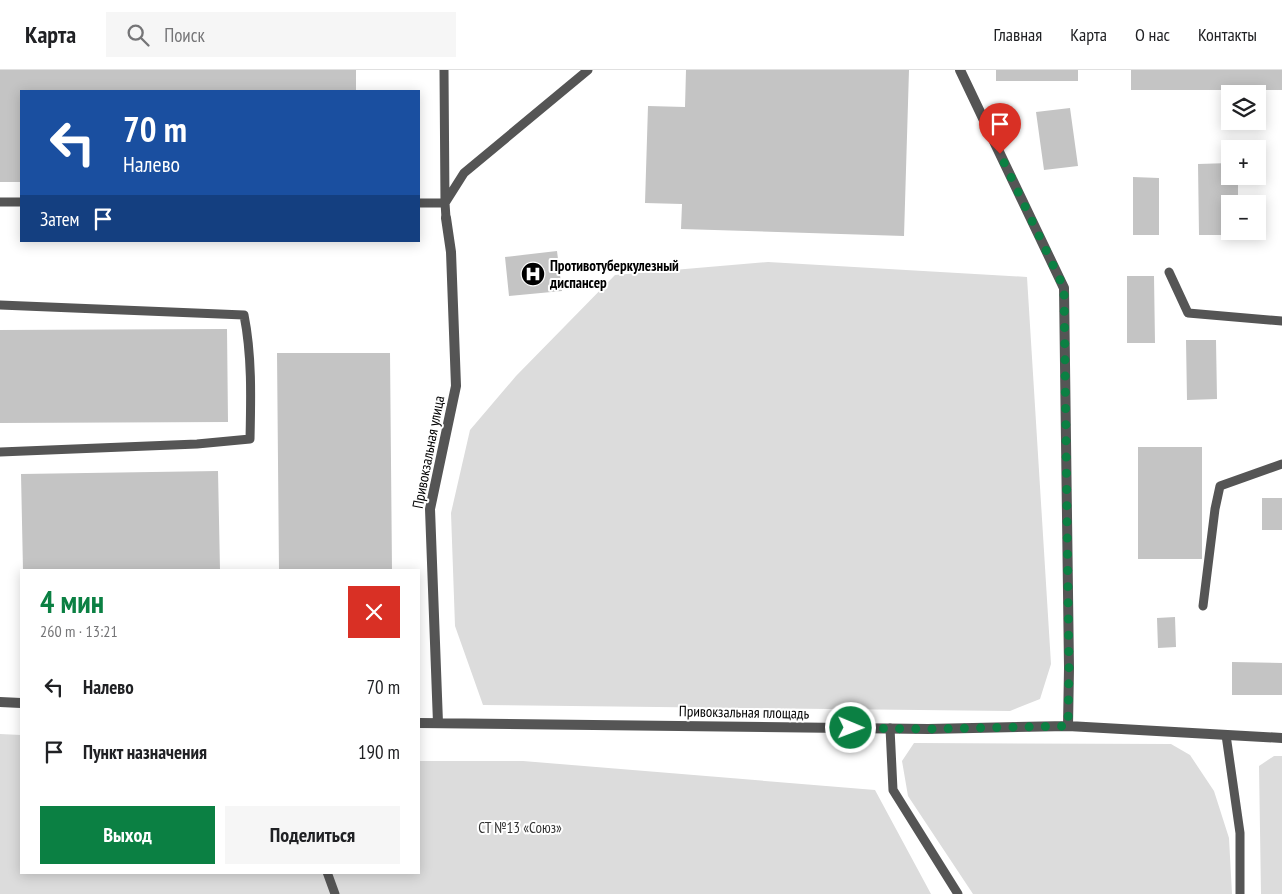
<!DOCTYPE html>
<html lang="ru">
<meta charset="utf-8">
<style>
:root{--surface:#fff;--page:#f6f6f6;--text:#202124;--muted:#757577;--line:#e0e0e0;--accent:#0b8043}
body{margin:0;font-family:"PT Sans Narrow",sans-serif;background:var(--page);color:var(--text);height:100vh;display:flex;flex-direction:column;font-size:19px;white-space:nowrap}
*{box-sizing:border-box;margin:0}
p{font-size:16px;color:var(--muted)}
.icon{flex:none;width:28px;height:28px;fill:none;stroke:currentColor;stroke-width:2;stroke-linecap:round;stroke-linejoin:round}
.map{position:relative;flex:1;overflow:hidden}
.sheet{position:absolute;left:20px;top:499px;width:400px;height:305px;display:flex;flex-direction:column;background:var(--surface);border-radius:0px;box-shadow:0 2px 12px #0003}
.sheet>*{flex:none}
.hud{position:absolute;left:20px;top:20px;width:400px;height:152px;border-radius:0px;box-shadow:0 2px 12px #0003;background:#1a4fa0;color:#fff;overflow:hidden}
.buttons{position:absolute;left:1221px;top:15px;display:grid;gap:10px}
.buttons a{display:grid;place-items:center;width:45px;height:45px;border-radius:0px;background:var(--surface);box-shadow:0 2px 12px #0003;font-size:25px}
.pin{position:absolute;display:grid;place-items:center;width:42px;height:42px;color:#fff;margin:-51px -21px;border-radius:50% 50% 50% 0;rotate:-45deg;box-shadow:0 0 5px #0007}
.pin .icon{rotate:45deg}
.me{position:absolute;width:55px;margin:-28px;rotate:91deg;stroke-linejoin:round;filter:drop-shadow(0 0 4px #0008)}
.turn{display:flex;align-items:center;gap:18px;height:105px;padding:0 20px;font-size:22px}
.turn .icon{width:65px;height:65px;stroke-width:2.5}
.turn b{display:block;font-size:35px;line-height:42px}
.then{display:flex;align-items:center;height:48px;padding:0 20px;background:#0003;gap:10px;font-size:19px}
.round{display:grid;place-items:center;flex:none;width:52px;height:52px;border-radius:0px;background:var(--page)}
.headline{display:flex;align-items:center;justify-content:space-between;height:85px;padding:0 20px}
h1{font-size:30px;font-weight:600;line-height:38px;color:var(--accent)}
.cta{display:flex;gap:10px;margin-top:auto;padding:10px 20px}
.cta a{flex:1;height:58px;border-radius:0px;background:var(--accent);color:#fff;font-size:20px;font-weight:600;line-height:58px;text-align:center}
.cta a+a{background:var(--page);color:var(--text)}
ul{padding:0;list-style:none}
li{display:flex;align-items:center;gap:15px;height:65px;padding:0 20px}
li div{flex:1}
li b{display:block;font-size:19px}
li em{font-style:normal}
header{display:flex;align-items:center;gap:30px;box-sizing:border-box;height:70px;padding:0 25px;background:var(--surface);border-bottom:1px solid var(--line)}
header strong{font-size:24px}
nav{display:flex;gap:28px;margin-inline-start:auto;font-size:18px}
.search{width:350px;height:45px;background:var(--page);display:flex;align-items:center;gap:12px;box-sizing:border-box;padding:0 18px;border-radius:0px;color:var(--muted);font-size:19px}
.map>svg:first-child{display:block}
.green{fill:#dcdcdc}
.building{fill:#c4c4c4}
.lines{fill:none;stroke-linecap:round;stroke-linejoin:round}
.lane{stroke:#555;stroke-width:9}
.street{stroke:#555;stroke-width:10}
.route{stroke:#0b8043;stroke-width:9;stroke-dasharray:0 16.2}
.labels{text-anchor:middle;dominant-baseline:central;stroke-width:4;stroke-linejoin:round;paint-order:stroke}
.poi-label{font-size:15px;font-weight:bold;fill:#000;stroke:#fff;text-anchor:start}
.street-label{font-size:15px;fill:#000;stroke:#fff}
.park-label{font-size:15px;fill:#333;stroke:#fff}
</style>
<header>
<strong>Карта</strong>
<div class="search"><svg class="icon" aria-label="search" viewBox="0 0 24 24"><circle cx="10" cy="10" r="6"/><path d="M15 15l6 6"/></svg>Поиск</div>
<nav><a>Главная</a><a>Карта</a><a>О нас</a><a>Контакты</a></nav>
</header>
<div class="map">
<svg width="1282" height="824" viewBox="0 0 1282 824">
<rect width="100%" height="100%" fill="#fff"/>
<path class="green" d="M768 192 1027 207 1051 594 1040 629 1010 641 483 635 455 556 451 443 470 360 516 306 615 205Z
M0 664 21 665V802H419V691H523L875 720 931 824H0Z
M914 673 1171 674 1190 685 1214 721 1229 768 1232 824H973L908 726 902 691Z
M1274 686H1282V824H1261L1259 696Z"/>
<path class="building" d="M0 0H356V21H21V112H0Z
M686 0H909L904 166 681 159 682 134 645 133 648 36 685 37Z
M996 0H1078V11H996Z
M1131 0H1282V20H1131Z
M1070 38 1078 96 1044 100 1036 42Z
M1230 93V106H1238V134H1230V161H1238V165H1199L1198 94Z
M1133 107 1159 108V165H1133Z
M557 181 562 221 509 226 505 187Z
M1127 206H1154L1155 273H1127Z
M227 259 228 352 0 353V260Z
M1186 270H1216L1217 329 1187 330Z
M277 283H390L392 500H279Z
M1138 377H1202V489H1138Z
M218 401 220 500H23L21 404Z
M1262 428H1282V460H1262Z
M1175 547 1176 577 1158 578 1157 548Z
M1232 592 1282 593V625H1232Z"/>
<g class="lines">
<path class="lane" d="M0 132H21
M419 133H445L444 0
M446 148 445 133 464 103 588 0
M1169 202 1188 243 1282 251
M0 235 244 245C252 285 251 327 250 369L197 374 0 382
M1203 536 1215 439 1220 416 1282 394
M890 658 893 720 958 824
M1226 665 1240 763V824
M327 802 335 824"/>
<path class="street" d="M960 0 1064 218 1069 598 1068 656
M0 632 21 633
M419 653 928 659 1068 656 1282 668
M438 653 430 439 456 316 451 182 446 148"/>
</g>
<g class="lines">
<path class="route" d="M851 658 928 659 1068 656 1069 598 1064 218 1000 84"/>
</g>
<defs>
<g id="hospital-disc" transform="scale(1.25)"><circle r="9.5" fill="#000" stroke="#fff"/><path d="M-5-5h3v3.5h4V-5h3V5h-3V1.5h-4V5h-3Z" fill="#fff"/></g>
</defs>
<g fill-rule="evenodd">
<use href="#hospital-disc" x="533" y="204"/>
</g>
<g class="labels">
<g class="poi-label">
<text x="550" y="195">Противотуберкулезный<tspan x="550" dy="17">диспансер</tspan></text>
</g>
<g class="street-label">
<text transform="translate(428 382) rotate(-79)">Привокзальная улица</text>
<text transform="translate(744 642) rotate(1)">Привокзальная площадь</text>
</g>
<g class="park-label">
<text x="520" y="757">СТ №13 «Союз»</text>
</g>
</g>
</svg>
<div class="buttons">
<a><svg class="icon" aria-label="layers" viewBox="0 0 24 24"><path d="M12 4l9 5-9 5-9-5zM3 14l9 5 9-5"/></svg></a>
<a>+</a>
<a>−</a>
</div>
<div class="pin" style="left:1000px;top:84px;background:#d93025"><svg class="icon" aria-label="arrive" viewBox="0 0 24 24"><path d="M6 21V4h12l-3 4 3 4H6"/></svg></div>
<svg class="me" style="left:851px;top:658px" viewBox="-20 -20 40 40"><circle r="17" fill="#0b8043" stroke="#fff" stroke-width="3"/><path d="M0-11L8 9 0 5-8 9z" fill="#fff"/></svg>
<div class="hud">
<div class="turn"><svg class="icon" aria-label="left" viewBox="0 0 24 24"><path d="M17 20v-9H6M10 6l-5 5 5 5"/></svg><div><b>70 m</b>Налево</div></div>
<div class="then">Затем<svg class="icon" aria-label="arrive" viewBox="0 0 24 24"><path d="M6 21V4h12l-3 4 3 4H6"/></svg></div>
</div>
<section class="sheet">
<div class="headline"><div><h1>4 мин</h1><p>260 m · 13:21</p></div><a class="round" style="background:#d93025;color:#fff"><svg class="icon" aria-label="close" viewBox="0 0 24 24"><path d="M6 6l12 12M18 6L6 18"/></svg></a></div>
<ul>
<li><svg class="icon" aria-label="left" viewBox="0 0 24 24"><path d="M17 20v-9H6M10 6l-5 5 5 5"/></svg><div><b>Налево</b></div><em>70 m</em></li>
<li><svg class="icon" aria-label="arrive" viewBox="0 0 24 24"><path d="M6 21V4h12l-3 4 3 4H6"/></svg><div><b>Пункт назначения</b></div><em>190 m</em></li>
</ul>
<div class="cta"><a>Выход</a><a>Поделиться</a></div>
</section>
</div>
